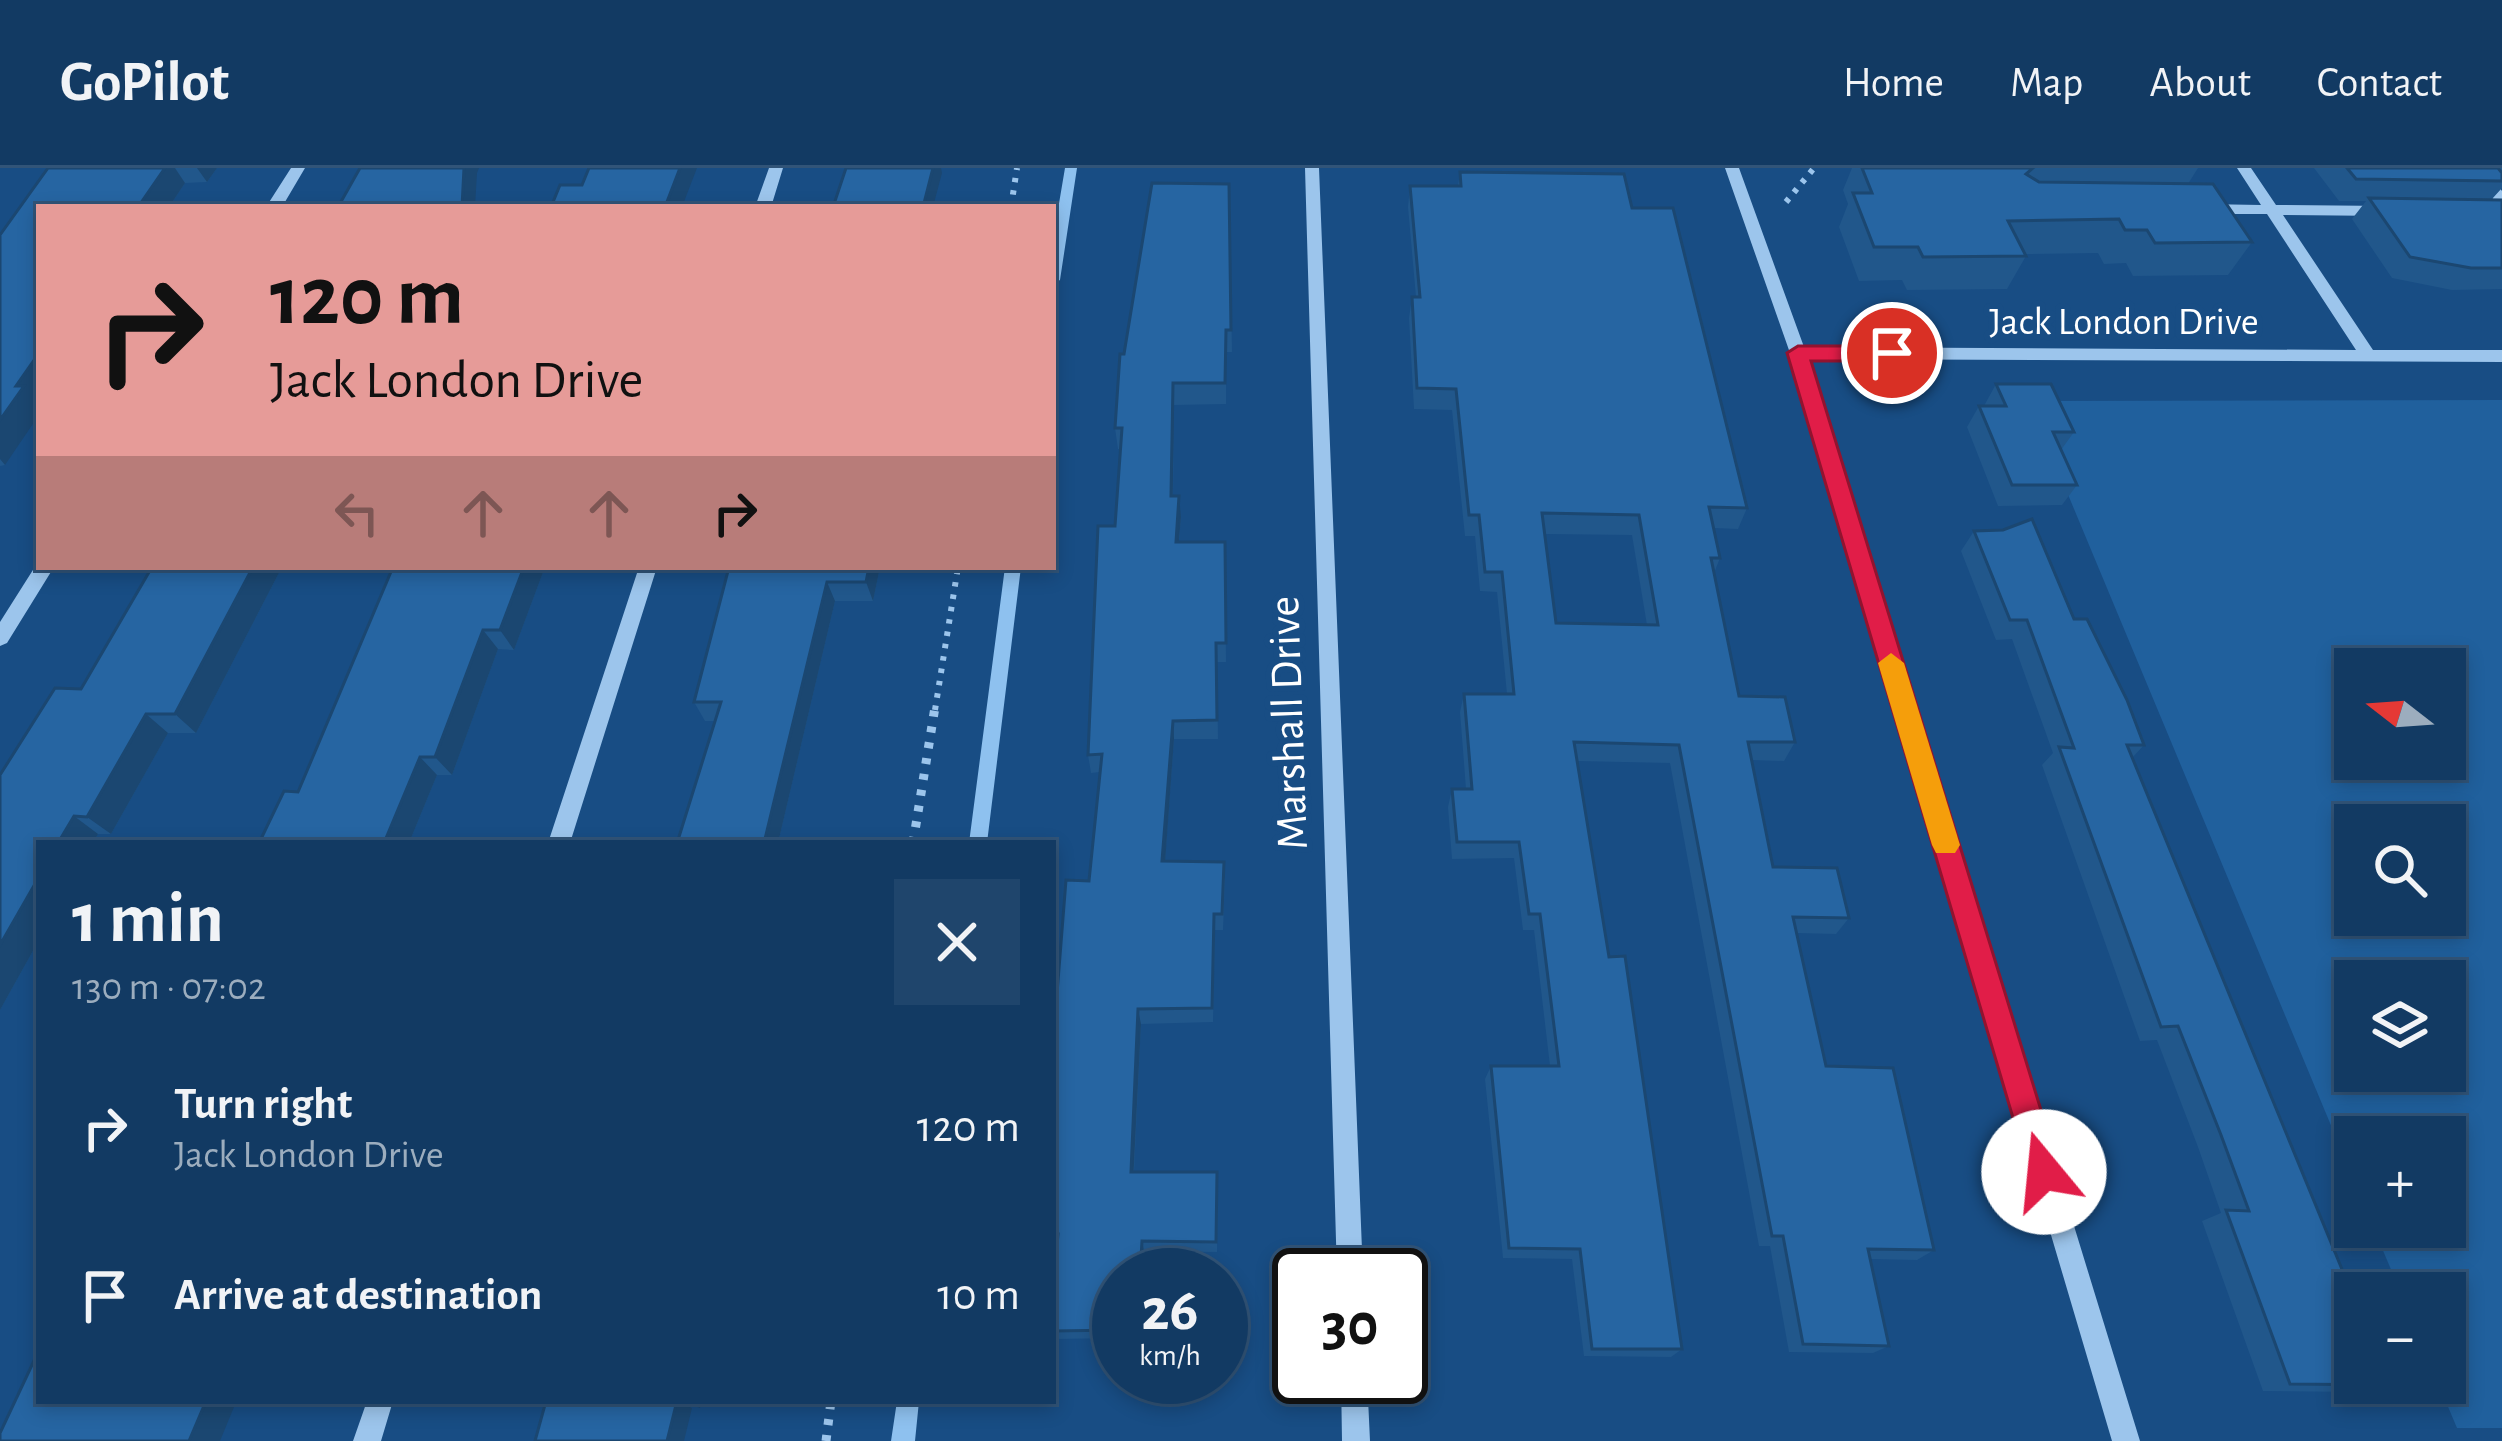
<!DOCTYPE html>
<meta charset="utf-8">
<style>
:root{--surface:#123a63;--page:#1f456c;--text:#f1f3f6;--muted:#9cadbe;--line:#315478}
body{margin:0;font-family:"Alegreya Sans",sans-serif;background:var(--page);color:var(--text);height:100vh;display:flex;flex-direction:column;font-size:45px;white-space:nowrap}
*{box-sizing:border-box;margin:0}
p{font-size:39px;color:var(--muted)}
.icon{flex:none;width:66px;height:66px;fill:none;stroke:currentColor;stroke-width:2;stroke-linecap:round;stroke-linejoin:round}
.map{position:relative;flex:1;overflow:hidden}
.drawer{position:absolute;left:36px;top:672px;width:1020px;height:564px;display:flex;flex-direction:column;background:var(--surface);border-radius:0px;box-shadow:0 6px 18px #0003,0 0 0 3px var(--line)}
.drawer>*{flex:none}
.guide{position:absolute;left:36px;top:36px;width:1020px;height:366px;border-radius:0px;box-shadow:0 6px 18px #0003,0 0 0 3px var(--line);background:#e69b98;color:#111;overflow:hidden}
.needle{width:78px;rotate:287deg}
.controls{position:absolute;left:2334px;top:480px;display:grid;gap:24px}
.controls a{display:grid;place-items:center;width:132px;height:132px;border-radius:0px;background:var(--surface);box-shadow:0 6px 18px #0003,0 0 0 3px var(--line);font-size:60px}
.speed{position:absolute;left:1092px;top:1080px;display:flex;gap:24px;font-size:60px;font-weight:700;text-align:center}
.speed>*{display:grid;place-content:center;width:156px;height:156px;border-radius:50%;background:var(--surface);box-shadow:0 6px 18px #0003,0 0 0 3px var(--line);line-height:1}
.speed small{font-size:30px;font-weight:400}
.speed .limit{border:6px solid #111;border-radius:18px;background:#fff;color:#111}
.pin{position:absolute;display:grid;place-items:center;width:102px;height:102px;color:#fff;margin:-51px;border:6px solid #fff;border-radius:50%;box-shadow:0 3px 12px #0007}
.me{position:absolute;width:132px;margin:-66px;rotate:343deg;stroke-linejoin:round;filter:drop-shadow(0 0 9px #0008)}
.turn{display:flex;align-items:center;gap:42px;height:252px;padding:0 36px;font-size:54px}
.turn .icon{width:156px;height:156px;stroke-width:2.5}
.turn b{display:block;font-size:84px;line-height:102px}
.lanes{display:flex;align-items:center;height:114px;padding:0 36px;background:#0003;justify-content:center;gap:60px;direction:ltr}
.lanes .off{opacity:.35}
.round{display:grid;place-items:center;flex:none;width:126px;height:126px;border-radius:0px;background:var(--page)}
.overview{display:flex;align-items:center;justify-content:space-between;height:204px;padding:0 36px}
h1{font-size:72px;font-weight:700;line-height:90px}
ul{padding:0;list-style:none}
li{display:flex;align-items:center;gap:36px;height:168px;padding:0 36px}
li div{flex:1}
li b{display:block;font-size:45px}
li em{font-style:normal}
header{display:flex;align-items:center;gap:72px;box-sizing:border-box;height:168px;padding:0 60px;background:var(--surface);border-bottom:3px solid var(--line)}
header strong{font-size:57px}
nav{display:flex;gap:66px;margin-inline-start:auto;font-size:42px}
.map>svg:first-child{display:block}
.green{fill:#20609d;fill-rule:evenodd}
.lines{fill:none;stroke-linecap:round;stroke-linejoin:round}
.stream{fill:#8ec1ef;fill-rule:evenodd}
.path-far1{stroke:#9cc5ec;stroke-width:6;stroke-dasharray:4.5 8;stroke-linecap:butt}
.path{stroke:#9cc5ec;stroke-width:9;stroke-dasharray:6 10;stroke-linecap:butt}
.minor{fill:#9cc5ec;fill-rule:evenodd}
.wall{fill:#21578b;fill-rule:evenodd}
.shaded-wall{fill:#1b4771}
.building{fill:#2665a2;stroke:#1b4771;stroke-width:3;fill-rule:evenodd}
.route{fill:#e11d48;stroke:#92132f;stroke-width:3}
.slow{fill:#f59e0b}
.labels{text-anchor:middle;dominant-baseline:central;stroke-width:12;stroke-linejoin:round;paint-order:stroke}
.far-street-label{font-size:39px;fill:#fff;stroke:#184d84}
.street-label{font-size:45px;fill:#fff;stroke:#184d84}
</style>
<header>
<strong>GoPilot</strong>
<nav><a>Home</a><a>Map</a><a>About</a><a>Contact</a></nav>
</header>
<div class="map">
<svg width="2502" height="1273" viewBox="0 0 2502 1273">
<rect width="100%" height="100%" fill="#184d84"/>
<path class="green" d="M2502 232V1260H2457L2438 1215H2445V1125H2401L2373 1059H2445V969H2355V1015L2029 233ZM2355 501H2445V591H2355ZM2355 657H2445V747H2355ZM2355 813H2445V903H2355Z"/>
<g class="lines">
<path class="stream" d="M1065 0H1077L1060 112 1053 116V71Z
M1005 399H1021L987 675H969Z
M897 1233H919L915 1273H891Z"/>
<path class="path-far1" d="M1786 34 1814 0
M1011 39 1017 0
M935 542 958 399"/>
<path class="path" d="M913 675 935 539
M826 1273 831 1233"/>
<path class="minor" d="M291 0H305L282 39H266Z
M769 0H783L771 39H755Z
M1305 0H1319L1363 1107H1337Z
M1725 0H1739L1804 179 2356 182 2267 46H2203L2195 41 2203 36 2261 37 2237 0H2251L2276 37 2387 38 2395 43 2387 48 2283 47 2373 182H2502V194L1808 191 2140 1273H2112L1790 185Z
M2468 0H2483L2502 23V38L2497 36Z
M38 394 39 399H54L7 475 0 478V454Z
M639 399H657L570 675H548Z
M1341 1209H1367L1370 1273H1342Z
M367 1233H393L381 1273H353Z"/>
</g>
<path class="wall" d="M48 0H217L207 14 185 15 169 39H39L5 297 0 298V67Z
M1852 0H2198L2188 16 2252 74 2228 107 2133 108 2126 95 2104 96 2098 85 2025 86 2026 88 2007 121 1907 122 1902 112 1859 113 1839 59 1848 36 1843 22Z
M2314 0H2502V20L2492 31 2502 32V121L2452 122 2392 110 2352 51 2366 33H2339Z
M1460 4 1632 40 1747 340 1738 361 1714 360 1720 390 1714 405 1739 528 1795 574 1784 593 1751 592 1773 699 1849 750 1836 766 1796 765 1826 898 1934 1082 1917 1092 1870 1091 1889 1178 1873 1185 1789 1184 1770 1078H1759L1670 595 1577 593 1609 789 1682 1181 1671 1189 1584 1188 1572 1091 1503 1090 1485 911 1491 898H1550L1534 762H1523L1514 690 1452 691 1448 639 1452 621H1466L1460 544 1464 526H1507L1497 424 1480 423 1475 368H1465L1452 242 1414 241 1409 150 1412 129H1416L1408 39 1410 18H1458ZM1545 366 1632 367 1647 457 1556 455Z
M1229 16 1232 184H1226V236L1174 237 1173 328 1181 349 1179 374H1225L1226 494H1217L1218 571H1174L1165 693 1225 711 1223 762H1215L1213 854 1141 856 1134 1004 1218 1015 1217 1084 1144 1083 1119 1107V1170L1055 1171 1053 1167V1127L1057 1076H1053V876L1089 713 1100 604 1091 605 1088 587 1115 358 1121 281H1118L1115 260 1124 186Z
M1996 216 2074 264 2061 282 2077 317 2062 337 1998 338 1967 259 1979 238H1984Z
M1974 363 2074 451 2144 577 2132 590 2390 1217 2360 1224 2263 1223 2202 1053 2221 1045 2198 979 2157 872 2140 873 2042 597 2053 585 2012 471 1996 472 1961 383Z
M144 399H282L196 565H168L111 666H98L93 675H39V772L0 842V607L81 521 149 404Z
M393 399H545L514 482 498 481 452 607H437L409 675H259L298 624Z
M729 399H880L873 433H835L778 675H680L678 672 715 553H705L694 534Z"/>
<path class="shaded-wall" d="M165 0H175L185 15 169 39H138Z
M197 0H217L207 14Z
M464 0H479L477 5 475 39H462Z
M680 0H697L682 39H665Z
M933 0H941L942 5 933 39H923Z
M39 185V247L5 297 0 291V252L16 218Z
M1173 215 1174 237 1172 349 1171 328Z
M1179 328 1181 349 1177 394 1176 374Z
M253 399H282L196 565 175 546Z
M524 399H545L514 482 500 462Z
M869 399H880L873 433 866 414Z
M827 414 835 433 778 675H764Z
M483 462 498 481 452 607 435 589Z
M146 546 168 565 111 666 87 649Z
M1173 553 1174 571 1164 709 1162 693Z
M420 589 437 607 409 675H384Z
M74 648 98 666 93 675H58Z
M39 709V772L0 842V777Z
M1138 841 1141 856 1133 1015 1131 1004Z
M1142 1073 1144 1083 1143 1107H1140Z
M206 1233 234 1239 220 1273H189Z
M677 1233 692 1240 684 1273H667Z
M686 1233H702L700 1240 685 1234Z"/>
<path class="building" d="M48 0H165L138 39H39V185L16 218H24L0 252V67Z
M360 0H464L462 39H338Z
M589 0H680L665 39H551L560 17H582Z
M846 0H933L923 39H833Z
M1862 0H2033L2026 6 2039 14 2213 16 2252 74 2155 75 2147 62H2125L2119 51 2008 53 2026 88 1923 89 1918 79H1874L1853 25H1872Z
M2347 0H2498L2502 5V13L2356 11Z
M1460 4 1624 6 1632 40H1673L1747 340 1709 339 1720 390H1711L1739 528 1785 529 1795 574H1748L1773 699 1837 700 1849 750 1793 749 1826 898 1893 900 1934 1082 1868 1081 1889 1178 1803 1176 1783 1068H1772L1679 577 1574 574 1609 789 1625 788 1682 1181H1592L1580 1081 1509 1080 1491 898H1559L1540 746H1529L1519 674H1457L1452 621H1472L1464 526H1514L1502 404H1485L1479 347H1469L1456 221 1417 220 1412 129H1420L1410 18H1461ZM1542 345 1639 347 1658 457 1556 455Z
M1152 15 1229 16 1231 162H1226L1225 215H1173L1171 328H1179L1176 374H1225L1226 475H1216L1217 552 1173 553 1162 693 1224 694 1222 746H1214L1212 840 1138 841 1131 1004H1217L1216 1074 1142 1073 1140 1107H1119V1162L1053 1163V1127L1058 1066H1053V876L1066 712 1089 713 1102 586 1088 587 1098 358H1115L1122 260H1115L1120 186H1124Z
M2369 30 2502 32V100H2471L2410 89Z
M1996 216H2051L2074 264H2053L2077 317H2012L1979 238H2006Z
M2032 351 2074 451H2087L2127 532 2144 577H2127L2355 1133V1215H2389L2390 1217 2290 1216 2226 1042 2249 1043 2221 967 2178 858 2161 859 2059 579 2074 580 2027 452H2010L1974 363 2003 362Z
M152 399H253L175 546H146L87 649 74 648 58 675H39V709L0 777V607L55 520 81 521Z
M393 399H524L500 462H483L435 589H420L384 675H259L284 623 298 624Z
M729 399H869L866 414H827L764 675H683L684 672H678L721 534H694Z
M39 1182V1233H206L189 1273H0V1265Z
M546 1233H686H677L667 1273H535Z"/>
<path class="route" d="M1798 178H1892L1903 185 1892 193H1811L2060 1004 2056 1015 2044 1019 2033 1015 2029 1004 1787 185Z"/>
<path class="slow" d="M1891 485 1904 495 1960 677 1955 685H1936L1932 677 1878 495Z"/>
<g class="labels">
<g class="far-street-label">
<text x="2124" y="154">Jack London Drive</text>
</g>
<g class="street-label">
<text transform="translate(1289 555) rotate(-92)">Marshall Drive</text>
</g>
</g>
</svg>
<div class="controls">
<a><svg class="needle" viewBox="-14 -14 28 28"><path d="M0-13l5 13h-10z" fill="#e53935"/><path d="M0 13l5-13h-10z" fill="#9cadbe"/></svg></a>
<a><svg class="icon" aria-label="search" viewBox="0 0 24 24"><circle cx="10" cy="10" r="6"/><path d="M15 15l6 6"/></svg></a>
<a><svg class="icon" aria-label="layers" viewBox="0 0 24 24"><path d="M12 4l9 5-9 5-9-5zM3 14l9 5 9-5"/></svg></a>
<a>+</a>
<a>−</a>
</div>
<div class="speed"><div>26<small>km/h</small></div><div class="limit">30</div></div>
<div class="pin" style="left:1892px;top:185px;background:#d93025"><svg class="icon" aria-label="arrive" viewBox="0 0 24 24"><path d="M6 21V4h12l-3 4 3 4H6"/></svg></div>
<svg class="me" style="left:2044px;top:1004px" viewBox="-20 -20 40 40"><circle r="19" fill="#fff"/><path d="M0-13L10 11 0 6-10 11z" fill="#e11d48"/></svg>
<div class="guide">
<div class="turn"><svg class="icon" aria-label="right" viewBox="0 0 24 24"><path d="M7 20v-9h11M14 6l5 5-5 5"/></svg><div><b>120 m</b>Jack London Drive</div></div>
<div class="lanes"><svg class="icon off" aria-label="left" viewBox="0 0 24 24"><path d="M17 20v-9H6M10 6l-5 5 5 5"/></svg><svg class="icon off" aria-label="ahead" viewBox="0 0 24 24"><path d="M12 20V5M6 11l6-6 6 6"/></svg><svg class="icon off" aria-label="ahead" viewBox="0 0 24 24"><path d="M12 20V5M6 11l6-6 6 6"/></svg><svg class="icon" aria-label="right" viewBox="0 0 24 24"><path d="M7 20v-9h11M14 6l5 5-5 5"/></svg></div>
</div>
<section class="drawer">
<div class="overview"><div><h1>1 min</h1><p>130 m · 07:02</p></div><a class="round"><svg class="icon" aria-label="close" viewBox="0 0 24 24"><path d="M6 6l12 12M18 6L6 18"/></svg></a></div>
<ul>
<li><svg class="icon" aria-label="right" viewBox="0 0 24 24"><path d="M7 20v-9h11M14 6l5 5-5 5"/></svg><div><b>Turn right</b><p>Jack London Drive</p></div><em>120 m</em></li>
<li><svg class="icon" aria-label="arrive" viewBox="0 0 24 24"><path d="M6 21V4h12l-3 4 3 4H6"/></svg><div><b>Arrive at destination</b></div><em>10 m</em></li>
</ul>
</section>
</div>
